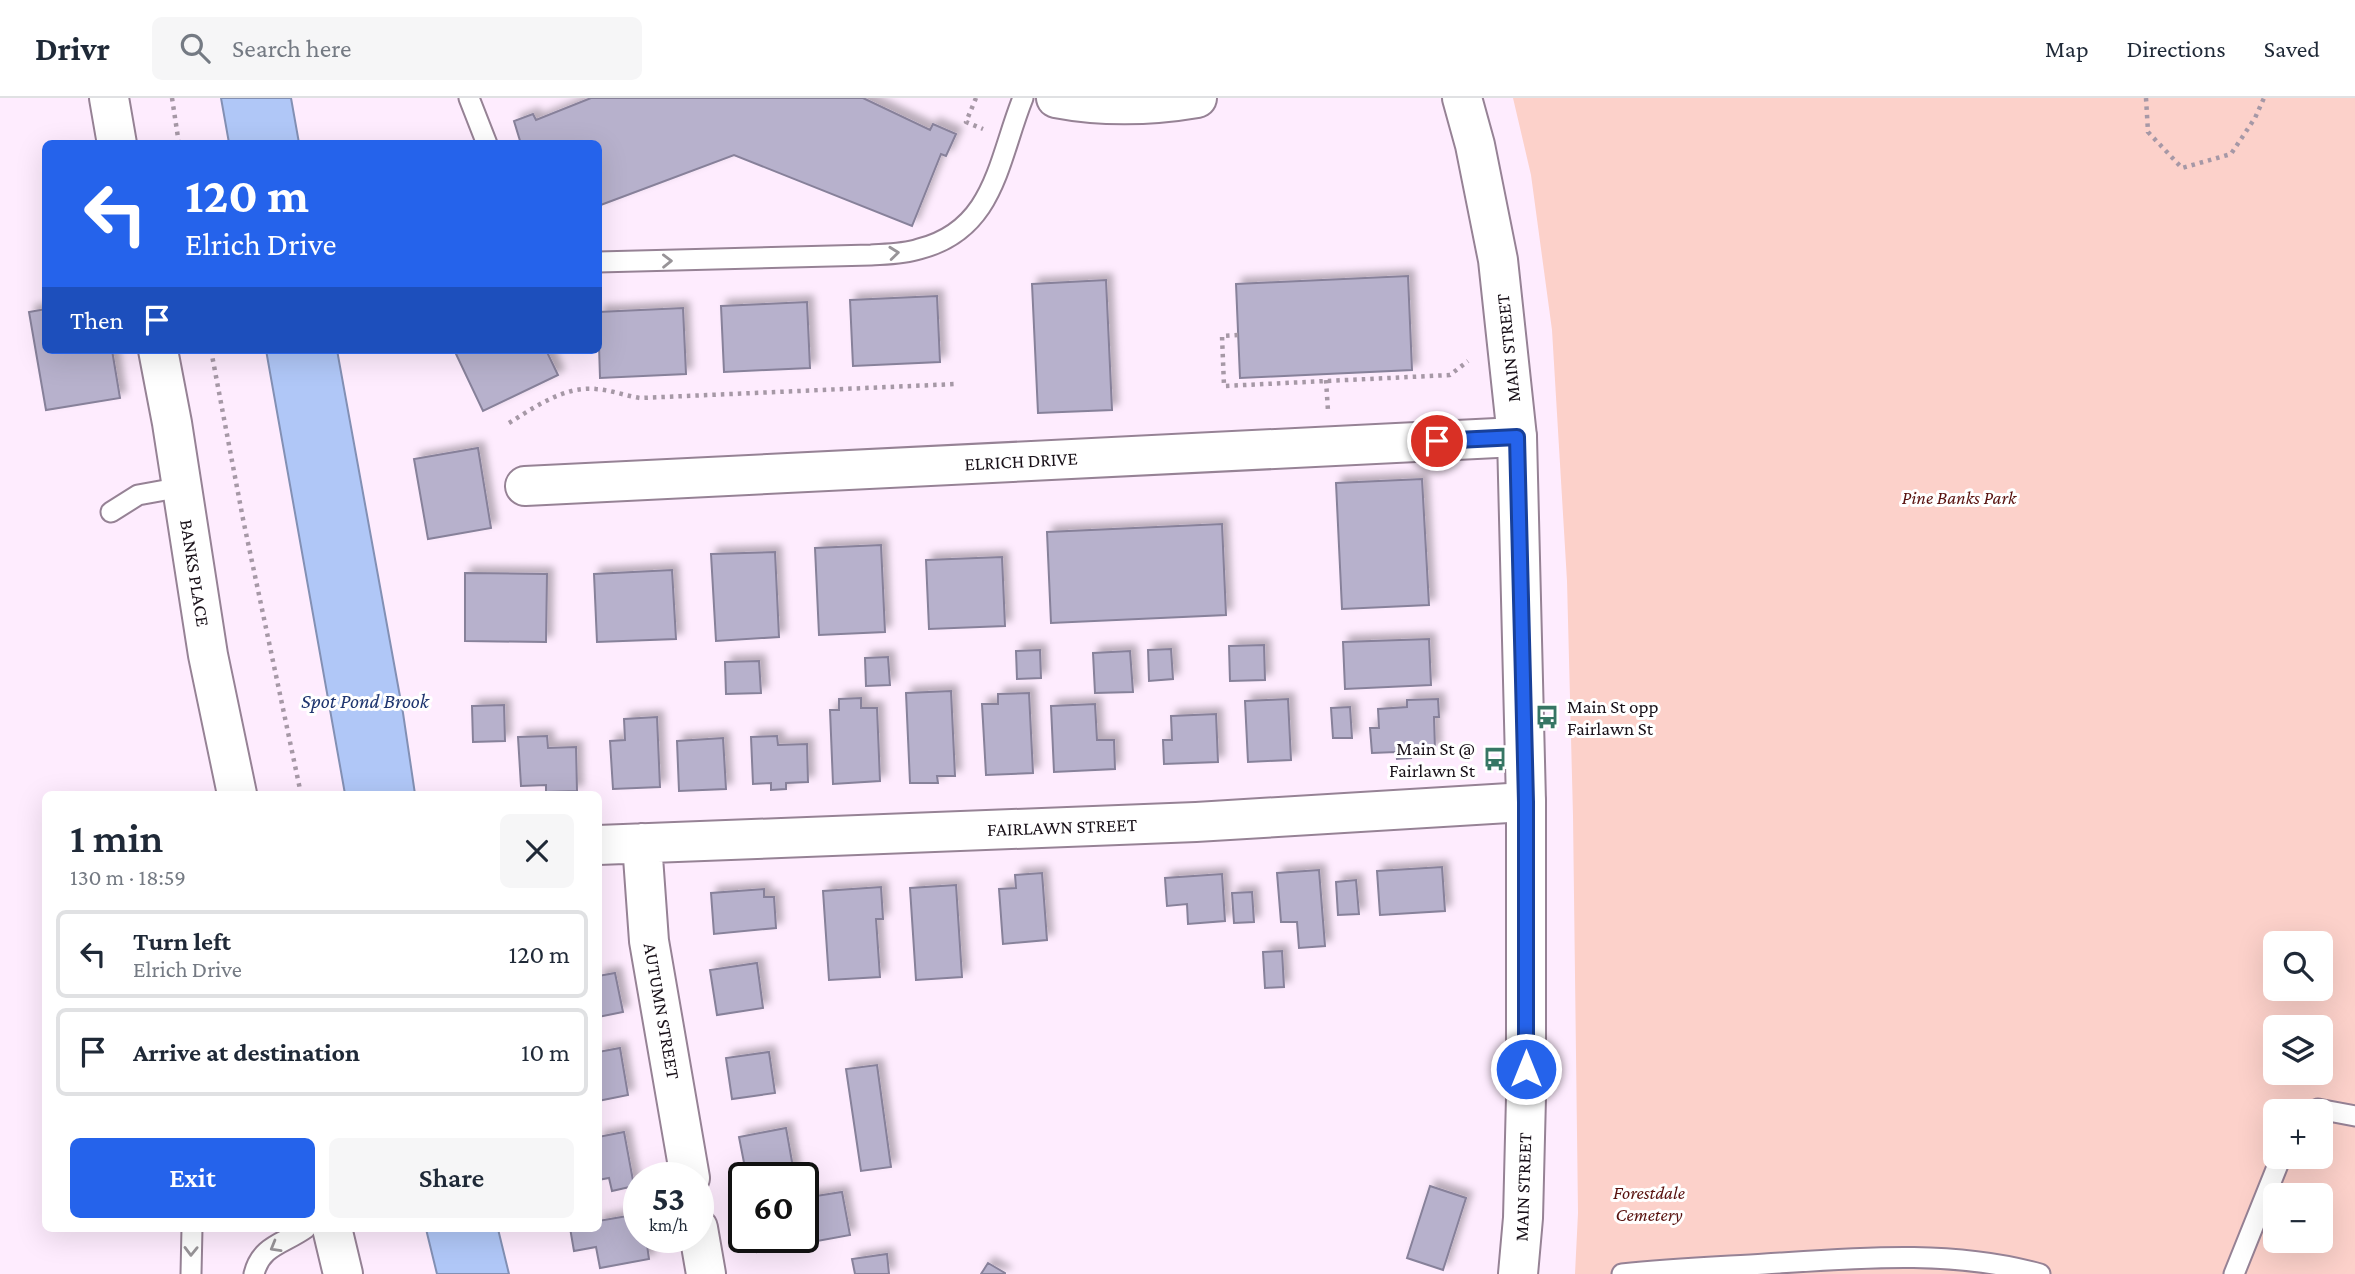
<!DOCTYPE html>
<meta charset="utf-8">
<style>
:root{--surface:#fff;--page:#f6f6f7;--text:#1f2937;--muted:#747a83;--line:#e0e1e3;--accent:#2563eb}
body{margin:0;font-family:"Crimson Pro",serif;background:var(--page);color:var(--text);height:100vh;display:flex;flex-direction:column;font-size:26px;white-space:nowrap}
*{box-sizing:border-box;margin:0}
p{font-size:23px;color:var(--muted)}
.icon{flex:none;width:38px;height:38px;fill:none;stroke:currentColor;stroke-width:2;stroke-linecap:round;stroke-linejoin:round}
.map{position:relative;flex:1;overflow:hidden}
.panel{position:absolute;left:42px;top:693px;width:560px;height:441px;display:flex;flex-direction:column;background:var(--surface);border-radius:10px;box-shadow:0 7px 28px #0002}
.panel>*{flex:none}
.banner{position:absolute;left:42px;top:42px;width:560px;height:214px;border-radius:10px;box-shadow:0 7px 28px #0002;background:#2563eb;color:#fff;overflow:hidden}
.controls{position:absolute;left:2263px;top:833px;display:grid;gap:14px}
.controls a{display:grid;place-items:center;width:70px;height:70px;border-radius:10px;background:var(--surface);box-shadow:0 7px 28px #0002;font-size:35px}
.speed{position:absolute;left:623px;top:1064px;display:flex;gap:14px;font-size:35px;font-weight:700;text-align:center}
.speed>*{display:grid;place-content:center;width:91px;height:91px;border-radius:50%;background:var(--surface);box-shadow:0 7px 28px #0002;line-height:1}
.speed small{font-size:18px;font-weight:400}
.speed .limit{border:4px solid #111;border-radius:10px;background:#fff;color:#111}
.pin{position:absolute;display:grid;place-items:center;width:60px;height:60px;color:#fff;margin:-30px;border:4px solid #fff;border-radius:50%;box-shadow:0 2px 7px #0007}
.me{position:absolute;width:77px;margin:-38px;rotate:0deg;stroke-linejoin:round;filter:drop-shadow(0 0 5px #0008)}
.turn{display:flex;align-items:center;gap:24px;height:147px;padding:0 28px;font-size:32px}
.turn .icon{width:91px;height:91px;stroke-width:2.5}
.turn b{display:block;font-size:49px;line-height:60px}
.then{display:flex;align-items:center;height:66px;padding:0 28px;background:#0003;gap:14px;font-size:26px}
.round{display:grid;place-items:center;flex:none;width:74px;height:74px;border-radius:10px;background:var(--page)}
.head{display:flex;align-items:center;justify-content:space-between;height:119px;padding:0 28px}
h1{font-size:42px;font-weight:600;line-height:52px}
.primary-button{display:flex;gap:14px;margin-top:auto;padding:14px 28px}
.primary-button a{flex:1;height:80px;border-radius:10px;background:var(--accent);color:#fff;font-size:28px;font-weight:600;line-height:80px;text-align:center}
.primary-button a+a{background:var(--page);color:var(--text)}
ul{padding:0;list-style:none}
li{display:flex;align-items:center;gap:21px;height:88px;margin:0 14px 10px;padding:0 14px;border:4px solid var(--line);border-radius:10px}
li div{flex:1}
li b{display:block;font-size:26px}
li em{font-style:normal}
header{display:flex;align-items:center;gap:42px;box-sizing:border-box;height:98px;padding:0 35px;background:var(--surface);border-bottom:2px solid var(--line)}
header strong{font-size:33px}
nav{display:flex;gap:38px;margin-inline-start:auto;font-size:24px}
.search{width:490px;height:63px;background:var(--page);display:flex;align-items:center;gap:18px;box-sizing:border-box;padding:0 24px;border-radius:10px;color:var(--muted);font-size:26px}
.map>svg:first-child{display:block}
.green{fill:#fcd1ca;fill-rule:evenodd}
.water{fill:#b0c7f7;stroke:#8390b4;stroke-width:2}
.building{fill:#b7b1cc;stroke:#87819a;stroke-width:2;filter:url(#shadow)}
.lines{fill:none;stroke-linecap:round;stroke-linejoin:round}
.service-casing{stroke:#968295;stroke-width:23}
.minor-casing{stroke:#968295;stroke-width:42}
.primary-casing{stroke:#968295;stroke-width:42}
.path{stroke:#a698a6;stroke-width:4.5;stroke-dasharray:3.5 5;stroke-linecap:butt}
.service{stroke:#fff;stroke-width:19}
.minor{stroke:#fff;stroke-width:38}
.primary{stroke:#fff;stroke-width:38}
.oneway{stroke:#989498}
.route-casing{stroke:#184099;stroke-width:18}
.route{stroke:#2563eb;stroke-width:12}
.labels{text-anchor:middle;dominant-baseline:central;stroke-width:6;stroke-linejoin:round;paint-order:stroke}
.street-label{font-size:19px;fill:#191119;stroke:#fff}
.park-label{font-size:19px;font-style:italic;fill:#58110e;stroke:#fff}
.poi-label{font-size:19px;fill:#191119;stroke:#fff;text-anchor:start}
.water-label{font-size:21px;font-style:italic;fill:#1f366f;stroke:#fff}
</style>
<header>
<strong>Drivr</strong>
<div class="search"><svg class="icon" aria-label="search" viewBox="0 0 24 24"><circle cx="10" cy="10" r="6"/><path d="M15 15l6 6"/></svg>Search here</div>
<nav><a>Map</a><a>Directions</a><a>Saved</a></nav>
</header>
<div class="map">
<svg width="2355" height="1176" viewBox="0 0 2355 1176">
<defs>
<filter id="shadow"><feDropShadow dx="6" dy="-6" stdDeviation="3.5" flood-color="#0004"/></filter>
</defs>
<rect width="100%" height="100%" fill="#feecfe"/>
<path class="green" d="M1513 0H2355V1176H1575L1578 1115 1573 718 1567 483 1552 232 1531 77ZM2275 845H2320V891H2275ZM2275 929H2320V975H2275ZM2275 1013H2320V1059H2275ZM2275 1097H2320V1143H2275Z"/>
<path class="water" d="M221 0H291L299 45H229Z
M266 252H337L403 615 415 696H345Z
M426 1131H498L509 1176H437Z"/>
<path class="building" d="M591 0H863L930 32 933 26 956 36 946 58 941 56 912 128 734 57 598 108V46H521L514 23 533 16 536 22Z
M1408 178 1412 272 1240 280 1236 186Z
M1106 182 1112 312 1038 315 1032 186Z
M937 198 940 264 853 268 850 202Z
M807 204 810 270 724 274 721 208Z
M683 210 686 276 600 280 598 214Z
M46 211V252H112L120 300 46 312 29 214Z
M464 252H546L558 277 483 313 456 256Z
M478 350 491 430 428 441 414 361Z
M1422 381 1429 507 1342 511 1336 385Z
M1222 426 1226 517 1051 525 1047 434Z
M881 447 885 534 819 537 815 450Z
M775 454 779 539 716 543 711 456Z
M1002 459 1005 528 929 531 926 462Z
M672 472 676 541 597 544 594 476Z
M465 475 547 476 546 544 465 543Z
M1429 541 1431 587 1345 591 1343 544Z
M1264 547 1265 582 1230 583 1229 548Z
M1171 551 1173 581 1149 583 1148 552Z
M1040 552 1041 580 1017 581 1016 553Z
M1130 553 1133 594 1095 595 1093 555Z
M888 559 890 587 866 588 865 560Z
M759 563 761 595 726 596 725 564Z
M951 593 955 678H937L938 685H910L906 595Z
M1029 595 1033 675 986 677 982 606H998V596Z
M861 600V610H877L880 683 833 686 830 612H839V601Z
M1288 601 1291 662 1248 664 1245 603Z
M1438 601 1439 619H1434L1435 652 1411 653V660L1397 661 1396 654 1372 655 1370 630H1379L1378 611 1407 609V602Z
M1095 606 1097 642H1114L1115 671 1054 674 1051 608Z
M504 607 505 643 473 644 472 608Z
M1350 609 1352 640H1333L1331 610Z
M1216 616 1218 664 1164 666 1163 642H1172L1171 618Z
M657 619 660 689 613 691 610 643 625 642 624 621Z
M547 638 548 650 576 649 577 693 546 694V687L521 688 518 639Z
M777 638 778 647 807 646 808 684 786 685V691L771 692V685L753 686 751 639Z
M723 640 726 691 679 693 677 643Z
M1442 769 1445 813 1380 817 1377 773Z
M1319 772 1325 848 1299 850 1297 824H1281L1277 775Z
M1042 775 1047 842 1003 846 999 791 1016 790 1015 777Z
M1222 776 1225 823 1188 826 1187 806 1167 808 1165 780Z
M1356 782 1359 816 1338 817 1336 784Z
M956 787 962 879 916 882 910 790Z
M881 789 883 821H876L880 879 829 882 823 793Z
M764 791V799H774L776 830 714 836 711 795Z
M1252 794 1254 824 1234 825 1232 795Z
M1282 853 1284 889 1265 890 1263 854Z
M757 865 763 910 717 917 710 872Z
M615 875 623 914 598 919V878Z
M620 950 628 997 598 1003V954Z
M769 954 775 995 732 1001 726 960Z
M877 967 891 1069 861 1073 846 971Z
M786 1030 794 1075 766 1080H747L739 1039Z
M624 1034 634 1088 612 1093 609 1080 598 1082V1039Z
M1430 1088 1466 1100 1443 1172 1407 1160Z
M842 1094 850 1137 757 1154 754 1139H803V1100Z
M639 1116V1139H656L657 1146 647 1147 649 1161 600 1170 596 1149 574 1153 570 1130H598V1123Z
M887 1156 889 1176H855L852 1161Z
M988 1165 1005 1175V1176H981Z"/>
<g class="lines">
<g class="service-casing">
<path id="service" d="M469 0 487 46
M598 164 871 157C887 156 904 156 919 151 995 132 998 62 1023 0
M111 414 138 397 182 389
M2314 1013 2318 1011 2355 1018
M191 1176 192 1130
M254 1176C261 1147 284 1146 306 1130
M1622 1176C1670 1171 1717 1169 1765 1166 1856 1160 1951 1151 2040 1176
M2234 1176 2281 1059"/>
</g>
<g class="minor-casing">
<path id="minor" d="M109 0 117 46
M1056 0C1103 9 1150 8 1197 0
M158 252 172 325 208 557 237 696
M525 388 1517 339
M642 745 649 843 690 1080
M598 747 1196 724 1526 704
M332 1130 343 1176
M698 1130 706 1176"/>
</g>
<g class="primary-casing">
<path id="primary" d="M1462 0 1475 47 1498 162 1517 339 1526 704V999L1523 1120 1518 1176"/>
</g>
<path class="path" d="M172 0 179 46
M976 0 966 24 983 31
M2146 0 2148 34 2182 70 2231 56 2255 20 2264 0
M1238 237 1222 238 1224 288 1450 277 1468 263
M211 252 243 421 301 696
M1326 282 1328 313
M509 325C535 309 564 288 596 291 611 292 626 298 640 300L956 286"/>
<use href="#service" class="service"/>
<use href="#minor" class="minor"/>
<use href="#primary" class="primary"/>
</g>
<defs><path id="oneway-chevron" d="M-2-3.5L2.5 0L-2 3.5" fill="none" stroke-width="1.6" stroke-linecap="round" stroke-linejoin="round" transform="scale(1.75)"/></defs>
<g class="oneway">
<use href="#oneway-chevron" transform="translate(894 155) rotate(-6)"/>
<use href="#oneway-chevron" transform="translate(667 163) rotate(-1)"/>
<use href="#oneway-chevron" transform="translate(275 1149) rotate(150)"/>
<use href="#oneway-chevron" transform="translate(191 1153) rotate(91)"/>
</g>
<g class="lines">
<g class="route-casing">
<path id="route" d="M1437 343 1517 339 1526 704V971"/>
</g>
<use href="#route" class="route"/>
</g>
<defs>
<g id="bus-bare" transform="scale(1.89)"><path d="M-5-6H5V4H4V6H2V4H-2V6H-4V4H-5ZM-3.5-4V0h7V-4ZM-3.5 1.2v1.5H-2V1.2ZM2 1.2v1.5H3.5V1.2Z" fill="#367664" stroke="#fff" stroke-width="2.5" paint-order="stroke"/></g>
</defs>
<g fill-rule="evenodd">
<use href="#bus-bare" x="1547" y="619"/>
<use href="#bus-bare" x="1495" y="661"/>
</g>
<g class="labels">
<g class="street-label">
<text transform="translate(1508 250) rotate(-96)">MAIN STREET</text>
<text transform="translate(1021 363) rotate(-3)">ELRICH DRIVE</text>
<text transform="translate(195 475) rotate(81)">BANKS PLACE</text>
<text transform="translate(1062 729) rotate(-2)">FAIRLAWN STREET</text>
<text transform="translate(662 913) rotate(80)">AUTUMN STREET</text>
<text transform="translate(1523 1089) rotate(-88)">MAIN STREET</text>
</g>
<g class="park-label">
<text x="1959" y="399">Pine Banks Park</text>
<text x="1649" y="1094">Forestdale<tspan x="1649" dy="22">Cemetery</tspan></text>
</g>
<g class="poi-label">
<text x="1567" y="608">Main St opp<tspan x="1567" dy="22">Fairlawn St</tspan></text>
<text x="1475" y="650" text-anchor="end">Main St @<tspan x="1475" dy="22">Fairlawn St</tspan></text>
</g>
<g class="water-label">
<text x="365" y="603">Spot Pond Brook</text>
</g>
</g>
</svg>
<div class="controls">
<a><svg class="icon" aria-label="search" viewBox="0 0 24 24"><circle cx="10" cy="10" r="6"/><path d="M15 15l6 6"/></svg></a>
<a><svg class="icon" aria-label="layers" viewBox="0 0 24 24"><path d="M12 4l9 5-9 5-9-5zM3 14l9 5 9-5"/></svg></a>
<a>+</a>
<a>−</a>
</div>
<div class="speed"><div>53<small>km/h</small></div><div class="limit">60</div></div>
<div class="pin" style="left:1437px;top:343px;background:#d93025"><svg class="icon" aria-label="arrive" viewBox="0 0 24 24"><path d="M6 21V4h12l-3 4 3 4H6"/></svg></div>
<svg class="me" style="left:1526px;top:971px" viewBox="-20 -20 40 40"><circle r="17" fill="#2563eb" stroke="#fff" stroke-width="3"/><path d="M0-11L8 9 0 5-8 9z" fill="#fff"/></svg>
<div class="banner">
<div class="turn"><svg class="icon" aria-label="left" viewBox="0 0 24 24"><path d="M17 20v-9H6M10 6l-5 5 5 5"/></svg><div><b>120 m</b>Elrich Drive</div></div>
<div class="then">Then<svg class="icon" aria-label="arrive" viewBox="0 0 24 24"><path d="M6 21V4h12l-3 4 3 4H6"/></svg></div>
</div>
<section class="panel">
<div class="head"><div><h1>1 min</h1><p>130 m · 18:59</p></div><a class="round"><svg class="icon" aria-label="close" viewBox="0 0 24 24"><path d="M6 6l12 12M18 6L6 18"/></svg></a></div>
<ul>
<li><svg class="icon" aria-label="left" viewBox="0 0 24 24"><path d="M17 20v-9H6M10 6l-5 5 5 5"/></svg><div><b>Turn left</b><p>Elrich Drive</p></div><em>120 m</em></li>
<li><svg class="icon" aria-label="arrive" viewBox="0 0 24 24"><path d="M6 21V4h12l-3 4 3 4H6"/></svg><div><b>Arrive at destination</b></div><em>10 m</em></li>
</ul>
<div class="primary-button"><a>Exit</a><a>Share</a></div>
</section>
</div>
